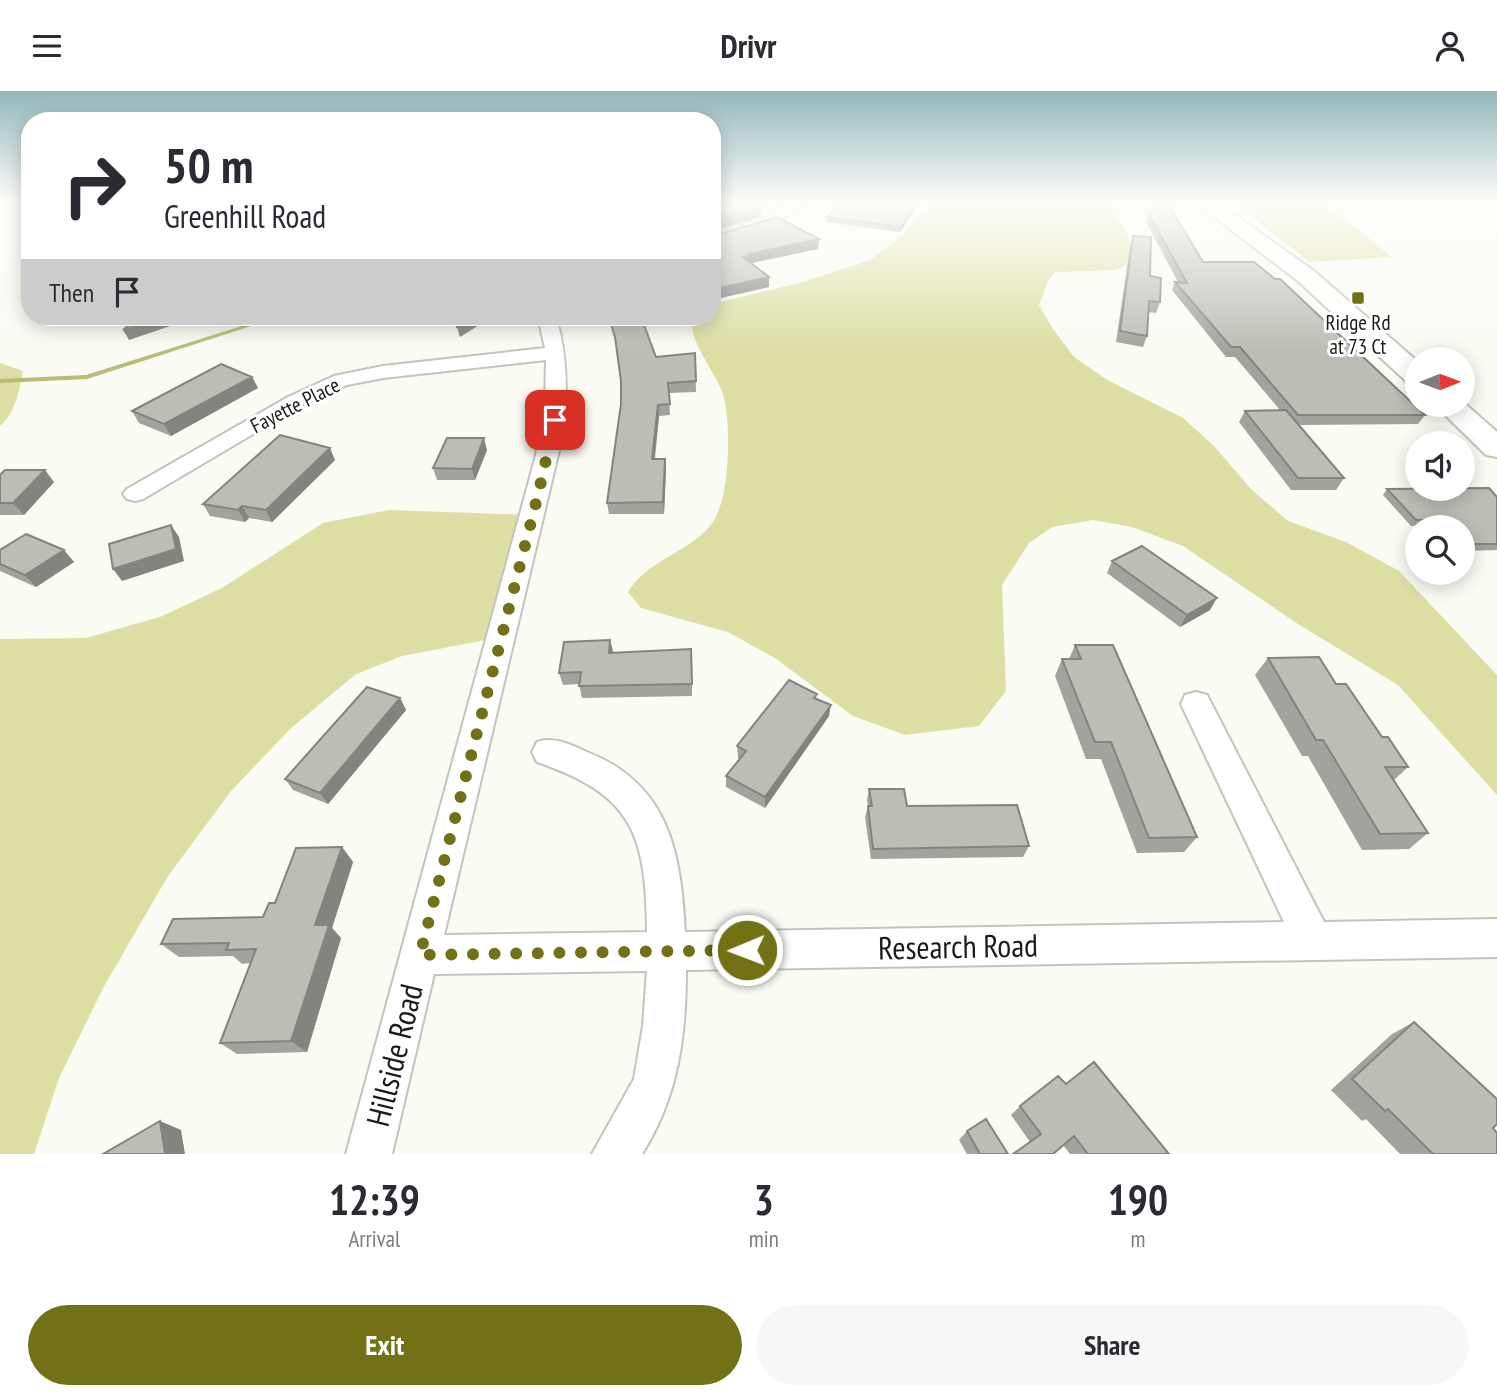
<!DOCTYPE html>
<style>
:root{--surface:#fff;--page:#f7f7f7;--text:#2b2b33;--muted:#7c7c81;--accent:#727115}
body{margin:0;font-family:"PT Sans Narrow",sans-serif;background:var(--page);color:var(--text);height:100vh;display:flex;flex-direction:column;font-size:26px;white-space:nowrap}
*{box-sizing:border-box;margin:0}
p{font-size:23px;color:var(--muted)}
.icon{flex:none;width:38px;height:38px;fill:none;stroke:currentColor;stroke-width:2;stroke-linecap:round;stroke-linejoin:round}
.map{position:relative;height:1063px;overflow:hidden}
.side{display:flex;flex-direction:column;background:var(--surface);flex:1}
.side>*{flex:none}
.banner{position:absolute;left:21px;top:21px;width:700px;height:214px;border-radius:28px;box-shadow:0 4px 18px #0003;background:#fff;color:var(--text);overflow:hidden}
.needle{width:46px;rotate:89deg}
.tools{position:absolute;left:1405px;top:256px;display:grid;gap:14px}
.tools a{display:grid;place-items:center;width:70px;height:70px;border-radius:50%;background:var(--surface);box-shadow:0 4px 18px #0003;font-size:35px}
.pin{position:absolute;display:grid;place-items:center;width:60px;height:60px;color:#fff;margin:-30px;border-radius:14px;box-shadow:0 4px 10px #0006}
.me{position:absolute;width:77px;margin:-38px;rotate:269deg;stroke-linejoin:round;filter:drop-shadow(0 0 5px #0008)}
.turn{display:flex;align-items:center;gap:24px;height:147px;padding:0 28px;font-size:32px}
.turn .icon{width:91px;height:91px;stroke-width:2.5}
.turn b{display:block;font-size:49px;line-height:60px}
.then{display:flex;align-items:center;height:66px;padding:0 28px;background:#0003;gap:14px;font-size:26px}
.eta{display:flex;justify-content:space-evenly;align-items:center;height:119px;text-align:center}
.eta b{font-size:42px;font-weight:700;line-height:49px}
.action{display:flex;gap:14px;margin-top:auto;padding:14px 28px}
.action a{flex:1;height:80px;border-radius:42px;background:var(--accent);color:#fff;font-size:28px;font-weight:700;line-height:80px;text-align:center}
.action a+a{background:var(--page);color:var(--text)}
header{display:flex;justify-content:space-between;align-items:center;height:91px;padding:0 28px;background:var(--surface);font-size:32px;font-weight:700}
.map>svg:first-child{display:block}
.green{fill:#dcdea3}
.lines{fill:none;stroke-linecap:round;stroke-linejoin:round}
.stream{fill:#babb76;fill-rule:evenodd}
.street-casing{stroke:#c4c4bd;stroke-width:4}
.secondary-casing{stroke:#c4c4bd;stroke-width:4}
.street{fill:#fff;fill-rule:evenodd}
.secondary{fill:#fff;fill-rule:evenodd}
.wall{fill:#a2a39c}
.shaded-wall{fill:#84847f}
.building{fill:#bcbdb5;stroke:#84847f;stroke-width:2}
.route{stroke:#727115;stroke-width:12;stroke-dasharray:0 21.6}
.poi-dot{fill:#727115;stroke:#fff;stroke-width:2.5}
.labels{text-anchor:middle;dominant-baseline:central;stroke-width:6;stroke-linejoin:round;paint-order:stroke}
.far-poi-label{font-size:21px;fill:#1b1b19;stroke:#fff}
.far-street-label{font-size:21px;fill:#1b1b19;stroke:#fff}
.near-street-label{font-size:32px;fill:#1b1b19;stroke:#fff}
</style>
<header><svg class="icon" aria-label="menu" viewBox="0 0 24 24"><path d="M4 6h16M4 12h16M4 18h16"/></svg>Drivr<svg class="icon" aria-label="person" viewBox="0 0 24 24"><circle cx="12" cy="8" r="4"/><path d="M4 21q1-7 8-7t8 7"/></svg></header>
<div class="map">
<svg width="1497" height="1063" viewBox="0 0 1497 1063">
<rect width="100%" height="100%" fill="#fafbf3"/>
<path class="green" d="M930 112H1106C1120 129 1151 169 1115 179L1055 181 1048 191 1039 214 1053 238 1074 266 1109 290 1183 327 1214 355 1251 398 1288 430 1346 451 1399 480 1497 584V704L1398 594 1298 533 1183 455 1132 436 1093 429 1052 436 1029 452 1002 494 1006 600 979 635 905 644 853 625 775 567 728 541 641 517 628 501C647 469 686 463 710 435 731 412 732 328 722 300 712 276 691 253 691 228L712 226V213L800 192 870 169 902 145Z
M1234 112H1325L1392 166 1310 171Z
M0 272 23 280C19 300 16 321 0 335Z
M389 419 533 424 501 546 402 565 356 583 290 638 231 700 168 785 103 897 59 987 34 1063H0V548L86 547 160 526 222 497 323 432Z"/>
<g class="lines">
<path class="stream" d="M270 226H279L87 288 0 292V288L86 284Z"/>
<g class="street-casing">
<path id="street" d="M790 112H807L773 134 712 153V143L763 128Z
M538 226H556C568 266 568 305 562 347L444 844 647 841C646 744 634 704 537 671L532 661 537 651C554 645 571 654 587 661 669 693 681 762 685 841L1284 831 1181 613 1185 604 1196 601 1207 604 1324 831 1497 828V866L686 879C686 946 678 1006 642 1063H592L634 988 643 935 647 880 434 883 392 1063H346L536 364 545 312 546 269 383 287 347 294 302 314 143 408 135 410 127 408 123 403 127 398 288 306 334 285 383 275 545 257Z"/>
</g>
<g class="secondary-casing">
<path id="secondary" d="M1196 112H1218L1314 180 1418 271V294L1408 292 1298 190Z
M1463 311 1497 341V366L1486 364 1434 313H1463Z"/>
</g>
<use href="#street" class="street"/>
<use href="#secondary" class="secondary"/>
</g>
<path class="wall" d="M841 112H919L900 141 826 131V126Z
M1148 122 1203 171 1425 324 1418 333 1299 334 1344 387 1336 399H1291L1239 331 1245 320 1280 319 1235 266H1226L1172 199 1175 191H1178L1146 131Z
M1133 145 1160 211 1156 222 1148 221 1147 245 1143 256 1116 251 1130 155Z
M608 226H641L656 266 695 262 696 301 669 302 670 324 659 325 655 368H665L666 378 664 423H609L607 412 621 313V290L617 256Z
M252 286 258 297 171 345 139 332 132 320Z
M487 359 475 389H437L433 377Z
M335 369 272 431 249 427 245 431 210 425 203 413Z
M0 384 54 391 24 424H0Z
M1387 398 1497 406V459L1465 460 1463 458V436L1411 435 1383 404Z
M0 459 74 471 36 496 0 480Z
M1112 470 1210 519 1180 536 1107 482Z
M610 549 612 562 692 570V605L582 607 579 593 563 594 559 582Z
M1075 554 1197 746 1184 761 1137 762 1101 668H1086L1055 585 1062 568H1069Z
M1268 567 1336 593 1408 676 1394 689 1428 742 1409 758 1362 759 1308 665H1302L1255 584Z
M400 607 406 619 328 713 293 699 285 688Z
M817 608 829 625 765 717 726 696V685L739 668 738 667 737 655Z
M869 698 907 715 1029 755 1023 766 871 768 865 726 868 715 867 709Z
M342 756 353 771 332 837 341 847 307 961 237 963 220 952 251 872 242 873 233 865 179 866 161 853 263 826 275 812Z
M1414 931 1493 1037 1497 1063H1400L1366 1028 1362 1030 1331 999 1392 943Z
M1066 993 1169 1063H1070L1063 1054 1030 1051 1011 1024 1020 1015Z
M967 1040 1008 1063H967L959 1049Z"/>
<path class="shaded-wall" d="M757 112H764L759 117H761V126L712 140V131L756 118Z
M917 112H919L900 141 901 136Z
M819 148 818 158 752 172V174L743 166 750 163Z
M769 186V196L712 209V199Z
M161 226H197L129 249 123 239Z
M473 226H492L460 246 457 236Z
M252 286 258 297 171 345 164 333Z
M658 314 659 325 653 379 652 368Z
M484 347 487 359 475 389 472 378Z
M330 357 335 369 272 431 266 419Z
M665 368 666 378 664 423 663 411Z
M45 379 54 391 24 424 13 412Z
M242 415 249 427 245 431 238 419Z
M171 434 179 446 184 470 122 490 113 478Z
M64 459 74 471 36 496 25 484Z
M1217 507 1210 519 1180 536 1187 524Z
M610 549 613 560 611 574 609 562Z
M400 607 406 619 328 713 320 702Z
M831 614 829 625 765 717V706Z
M342 756 353 771 332 837 341 847 307 961 291 950 315 834Z
M160 1030 181 1039 185 1063H165Z"/>
<path class="building" d="M712 112H752L761 117 712 131Z
M841 112H917L901 136 826 126Z
M1167 112 1203 171H1254L1275 188H1280L1425 324H1298L1240 256H1231L1175 191 1187 192 1148 122Z
M777 126 819 148 750 163 752 164 743 166 769 186 712 199V145Z
M1133 145 1151 146 1150 185 1161 187 1160 211 1149 210 1147 245 1120 240Z
M138 226H161L123 239Z
M454 226H473L457 236Z
M609 226H641L656 266 695 262 696 290 668 292 670 313 658 314 652 368H665L663 411 607 412 621 313V290L615 246Z
M221 273 252 286 164 333 132 320Z
M1286 319 1344 387H1298L1245 320Z
M280 344 330 357 266 419 242 415 238 419 203 413Z
M447 347H484L472 378 433 377Z
M5 379H45L13 412H0V384Z
M1489 397 1497 406V453H1470L1463 446V436H1453L1449 431 1444 436H1441L1434 429H1416L1387 398Z
M171 434 176 458 113 478 109 453Z
M26 443 64 459 25 484 0 473V459Z
M1142 455 1217 507 1187 524 1112 470Z
M610 549 609 562 691 558 692 593 579 595 581 581 559 582 564 551Z
M1075 554H1113L1197 746 1149 747 1111 651H1095L1073 596 1062 568H1081Z
M1319 566 1336 593H1346L1382 646H1388L1408 676H1385L1428 742 1380 743 1323 649H1316L1268 567Z
M789 589 817 603 814 607 831 614 765 706 726 685 746 660 737 655Z
M367 596 400 607 320 702 285 688Z
M869 698H904L907 715 1017 714 1029 755 873 758 868 715H872Z
M342 756 315 834H329L291 950 220 952 256 858 226 859 229 852 161 853 173 828 263 826 269 812H275L296 757Z
M1414 931 1497 1008V1033L1493 1037 1497 1042V1063H1433L1388 1018 1385 1020 1352 988Z
M1094 971 1169 1063H1088L1074 1045 1053 1063H1013L1041 1043 1020 1015 1058 985 1066 993Z
M986 1028 1008 1063H980L967 1040Z
M160 1030 165 1063H103Z"/>
<linearGradient id="sky" x2="0" y2="1"><stop stop-color="#95b7ba"/><stop offset="0.43" stop-color="#fdfdfa"/><stop offset="1" stop-color="#fdfdfa" stop-opacity="0"/></linearGradient>
<rect width="1497" height="260" fill="url(#sky)"/>
<g class="lines">
<path class="route" d="M555 329 538 404 420 864 747 859"/>
</g>
<rect class="poi-dot" x="1351" y="200" width="14" height="14" rx="3.5"/>
<g class="labels">
<g class="far-poi-label">
<text x="1358" y="231">Ridge Rd<tspan x="1358" dy="24">at 73 Ct</tspan></text>
</g>
<g class="far-street-label">
<text transform="translate(295 314) rotate(-27)">Fayette Place</text>
</g>
<g class="near-street-label">
<text transform="translate(958 855) rotate(-1)">Research Road</text>
<text transform="translate(394 964) rotate(-76)">Hillside Road</text>
</g>
</g>
</svg>
<div class="tools">
<a><svg class="needle" viewBox="-14 -14 28 28"><path d="M0-13l5 13h-10z" fill="#e53935"/><path d="M0 13l5-13h-10z" fill="#7c7c81"/></svg></a>
<a><svg class="icon" aria-label="sound" viewBox="0 0 24 24"><path d="M4 9h4l5-4v14l-5-4H4zM17 9q2 3 0 6"/></svg></a>
<a><svg class="icon" aria-label="search" viewBox="0 0 24 24"><circle cx="10" cy="10" r="6"/><path d="M15 15l6 6"/></svg></a>
</div>
<div class="pin" style="left:555px;top:329px;background:#d93025"><svg class="icon" aria-label="arrive" viewBox="0 0 24 24"><path d="M6 21V4h12l-3 4 3 4H6"/></svg></div>
<svg class="me" style="left:747px;top:859px" viewBox="-20 -20 40 40"><circle r="17" fill="#727115" stroke="#fff" stroke-width="3"/><path d="M0-11L8 9 0 5-8 9z" fill="#fff"/></svg>
<div class="banner">
<div class="turn"><svg class="icon" aria-label="right" viewBox="0 0 24 24"><path d="M7 20v-9h11M14 6l5 5-5 5"/></svg><div><b>50 m</b>Greenhill Road</div></div>
<div class="then">Then<svg class="icon" aria-label="arrive" viewBox="0 0 24 24"><path d="M6 21V4h12l-3 4 3 4H6"/></svg></div>
</div>
</div>
<section class="side">
<div class="eta">
<div><b>12:39</b><p>Arrival</p></div>
<div><b>3</b><p>min</p></div>
<div><b>190</b><p>m</p></div>
</div>
<div class="action"><a>Exit</a><a>Share</a></div>
</section>
